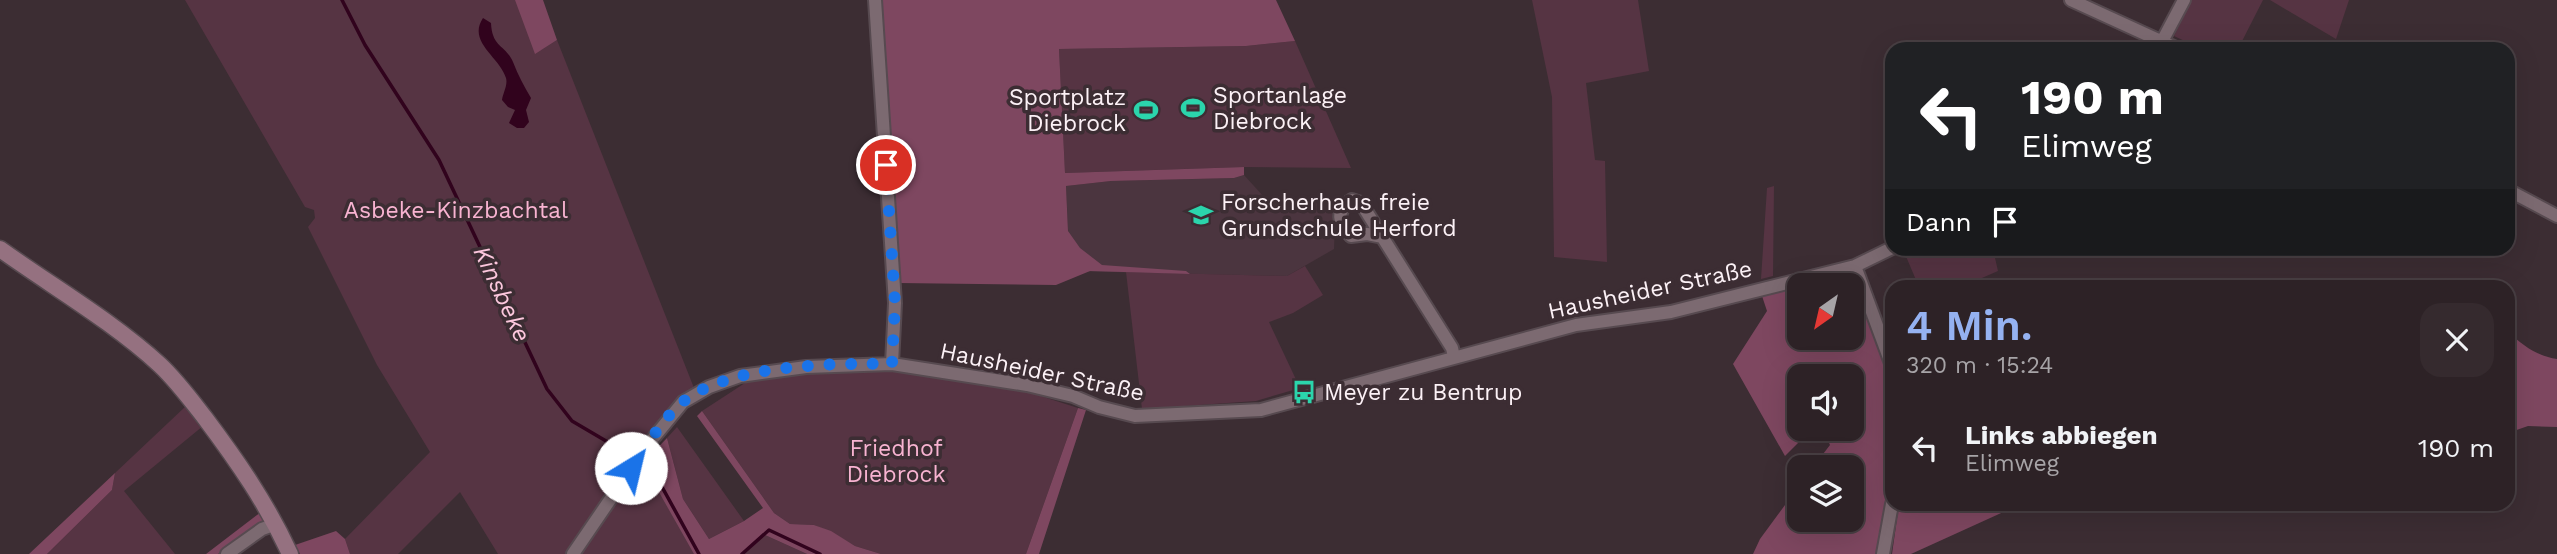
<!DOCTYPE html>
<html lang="de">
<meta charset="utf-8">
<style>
:root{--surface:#2d2226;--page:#352a2e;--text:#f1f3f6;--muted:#a7a4a7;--line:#483f43;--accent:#95b2f1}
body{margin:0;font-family:"Work Sans",sans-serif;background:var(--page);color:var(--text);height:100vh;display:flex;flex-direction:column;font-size:26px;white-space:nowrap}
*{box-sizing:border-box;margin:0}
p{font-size:23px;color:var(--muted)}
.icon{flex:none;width:38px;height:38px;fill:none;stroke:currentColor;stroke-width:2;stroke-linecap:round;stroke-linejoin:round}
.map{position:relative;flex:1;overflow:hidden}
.sheet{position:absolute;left:1885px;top:280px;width:630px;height:231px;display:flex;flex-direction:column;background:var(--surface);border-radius:21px;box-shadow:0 7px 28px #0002,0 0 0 2px var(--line)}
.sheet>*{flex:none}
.guide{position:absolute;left:1885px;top:42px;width:630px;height:214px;border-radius:21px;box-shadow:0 7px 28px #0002,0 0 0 2px var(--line);background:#202124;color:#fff;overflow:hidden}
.needle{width:46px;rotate:214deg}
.tools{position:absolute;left:1787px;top:273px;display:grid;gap:14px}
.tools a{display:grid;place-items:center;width:77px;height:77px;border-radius:14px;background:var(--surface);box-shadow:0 7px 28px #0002,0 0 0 2px var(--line);font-size:35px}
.pin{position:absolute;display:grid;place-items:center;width:60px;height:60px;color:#fff;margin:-30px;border:4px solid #fff;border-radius:50%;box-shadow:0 2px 7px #0007}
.me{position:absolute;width:77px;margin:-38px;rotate:36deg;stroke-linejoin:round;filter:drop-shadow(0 0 5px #0008)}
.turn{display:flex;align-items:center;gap:24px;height:147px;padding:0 21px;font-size:32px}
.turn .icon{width:91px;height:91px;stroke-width:2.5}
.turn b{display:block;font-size:49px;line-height:60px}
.then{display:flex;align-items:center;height:66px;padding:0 21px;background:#0003;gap:14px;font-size:26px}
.round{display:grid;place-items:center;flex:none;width:74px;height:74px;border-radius:21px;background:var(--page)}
.headline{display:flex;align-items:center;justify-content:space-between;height:119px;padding:0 21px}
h1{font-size:42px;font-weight:600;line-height:52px;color:var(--accent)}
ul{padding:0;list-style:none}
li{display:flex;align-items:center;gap:21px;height:98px;padding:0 21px}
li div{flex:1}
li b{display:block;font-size:26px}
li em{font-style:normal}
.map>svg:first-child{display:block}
.built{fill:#4b353f}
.green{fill:#563443}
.forest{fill:#7e4760;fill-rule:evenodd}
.water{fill:#31031d}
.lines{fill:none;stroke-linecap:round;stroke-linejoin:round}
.stream{stroke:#31031d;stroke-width:3.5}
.street-casing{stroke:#574a50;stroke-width:16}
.secondary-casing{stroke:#574a50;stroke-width:19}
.street{stroke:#7c6a71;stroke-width:12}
.secondary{stroke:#957180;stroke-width:16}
.route{stroke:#1a73e8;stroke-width:12;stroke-dasharray:0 21.6}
.labels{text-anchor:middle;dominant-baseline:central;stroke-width:7;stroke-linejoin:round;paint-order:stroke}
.poi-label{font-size:23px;fill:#fcf1f6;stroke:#3c2d33;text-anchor:start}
.park-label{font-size:23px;fill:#f8b3d1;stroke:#3c2d33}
.street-label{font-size:23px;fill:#fcf1f6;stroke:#3c2d33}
.water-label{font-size:24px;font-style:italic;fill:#fcc7dd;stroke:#3c2d33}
</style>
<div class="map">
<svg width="2557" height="554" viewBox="0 0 2557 554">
<rect width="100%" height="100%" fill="#3c2d33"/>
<path class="built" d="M1244 175 1264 197 1336 199 1334 249 1287 276 1070 271 1066 186 1111 181 1234 178Z"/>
<path class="green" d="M185 0H521L541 50 557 40 694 388 680 395 633 457 651 467 699 554H498L460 492 398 554H350L345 539 430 452 377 365 308 227 315 218 314 210 305 207Z
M1532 0H1638L1649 71 1586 83 1595 160 1605 161 1607 262 1554 257 1552 97Z
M2192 0H2263L2238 49H2202L2174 36Z
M2270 0H2349L2336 39Z
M1295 41 1351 168 1244 167 1065 173 1059 49 1246 46Z
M1774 186 1773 276 1761 279 1767 188Z
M1914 248 1993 249 1998 271 1961 287H1919L1905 254Z
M1305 266 1323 295 1293 313 1269 322 1300 388 1256 401 1142 409 1126 272 1287 276Z
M856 366 900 367 1022 390 1078 408 1026 554H881L855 546 831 532 814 525 790 524 774 513 702 411 745 383 771 376Z
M186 406 203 426 124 491 175 554H47L112 490 115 473Z
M677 427 744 521 709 539 683 499 667 438Z
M765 535 807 554H744Z"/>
<path class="forest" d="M515 0H543L557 40 535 54Z
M878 0H1276L1295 41 1246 46 1059 49 1065 173 1244 167V175L1234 178 1111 181 1066 186 1068 231 1080 248 1102 265 1186 271 1190 274 1090 271 1056 285 898 283Z
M1853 269 1889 374V486L1878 554H1753L1760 539 1799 486V520H1852V467H1813L1830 445 1823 429H1852V376H1799V429H1812L1785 456 1733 364 1767 311 1761 293ZM1799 285H1852V338H1799Z
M2508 332C2523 345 2536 356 2557 359V427L2528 426 2508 433Z
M1078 408 1086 410 1039 554H1026Z
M702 411 774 513 790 524 814 525 831 531 855 546 881 554H807L765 535 744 554H694L647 471 639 467 667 438 683 499 709 539 744 521 763 508 697 416Z
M115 473 112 490 47 554H29Z
M1899 504H2021L1911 554H1892Z
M261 512 268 522 218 554H206Z
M336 531 345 539 350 554H300L295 545Z"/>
<path class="water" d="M483 18 491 23C492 48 506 45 513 62 518 75 524 86 531 98L526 110 529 122 524 128H517L509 123 515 110 508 107 502 100C503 93 508 85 506 78 500 57 467 42 483 18Z"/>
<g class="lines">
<path class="stream" d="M342 0 365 45 439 160 547 389 572 421 635 458
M641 462 651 467 699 554
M742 554 769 530 820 554"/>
<g class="street-casing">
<path id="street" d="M875 0 895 303 892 364
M2071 0 2178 49
M2158 49 2184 0
M2508 190 2557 216
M1383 237 1367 234 1351 236C1338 223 1335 211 1352 200L1361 203 1452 348 1454 357
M1855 266 1892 366
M227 554 262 529 276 524
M573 554 646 447 683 402 709 387 740 376 806 367 892 364 1027 385 1073 396 1099 407 1135 416 1261 410 1576 325 1671 312 1855 266 1892 248
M1883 554 1892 504"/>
</g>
<g class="secondary-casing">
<path id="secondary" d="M0 249C53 287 112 321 160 365 177 381 191 400 205 418 238 462 267 504 290 554"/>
</g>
<use href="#street" class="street"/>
<use href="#secondary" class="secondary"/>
</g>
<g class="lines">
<path class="route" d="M631 468C647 446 663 418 684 401 731 364 834 363 892 364L895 303 886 165"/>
</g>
<defs>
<g id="stadium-bare" transform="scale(1.89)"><path d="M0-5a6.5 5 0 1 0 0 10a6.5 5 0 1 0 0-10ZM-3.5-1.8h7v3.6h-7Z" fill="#2bd5ac" stroke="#3c2d33" stroke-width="2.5" paint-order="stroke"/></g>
<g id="school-bare" transform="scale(1.89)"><path d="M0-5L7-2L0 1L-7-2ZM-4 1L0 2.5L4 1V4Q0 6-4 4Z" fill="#2bd5ac" stroke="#3c2d33" stroke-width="2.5" paint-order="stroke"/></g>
<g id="bus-bare" transform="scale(1.89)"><path d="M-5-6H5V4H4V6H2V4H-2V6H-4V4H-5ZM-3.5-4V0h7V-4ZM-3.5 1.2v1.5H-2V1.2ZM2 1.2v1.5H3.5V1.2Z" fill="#2bd5ac" stroke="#3c2d33" stroke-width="2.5" paint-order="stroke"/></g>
</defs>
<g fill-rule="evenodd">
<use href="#stadium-bare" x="1193" y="108"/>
<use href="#stadium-bare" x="1146" y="110"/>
<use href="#school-bare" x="1201" y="215"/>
<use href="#bus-bare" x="1304" y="392"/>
</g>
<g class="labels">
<g class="poi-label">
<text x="1213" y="95">Sportanlage<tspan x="1213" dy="26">Diebrock</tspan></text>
<text x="1126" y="97" text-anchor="end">Sportplatz<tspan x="1126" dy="26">Diebrock</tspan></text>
<text x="1221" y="202">Forscherhaus freie<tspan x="1221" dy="26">Grundschule Herford</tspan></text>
<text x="1324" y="392">Meyer zu Bentrup</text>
</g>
<g class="park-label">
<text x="456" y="210">Asbeke-Kinzbachtal</text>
<text x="896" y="448">Friedhof<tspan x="896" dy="26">Diebrock</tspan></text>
</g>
<g class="street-label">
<text transform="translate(1650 290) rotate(-12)">Hausheider Straße</text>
<text transform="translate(1042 372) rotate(12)">Hausheider Straße</text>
</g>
<g class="water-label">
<text transform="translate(502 294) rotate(65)">Kinsbeke</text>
</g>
</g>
</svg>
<div class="tools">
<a><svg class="needle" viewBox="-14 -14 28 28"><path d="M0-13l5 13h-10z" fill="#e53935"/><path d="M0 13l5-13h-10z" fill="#a7a4a7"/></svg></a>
<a><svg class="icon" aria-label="sound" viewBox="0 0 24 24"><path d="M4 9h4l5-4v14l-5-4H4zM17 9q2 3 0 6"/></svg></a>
<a><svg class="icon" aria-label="layers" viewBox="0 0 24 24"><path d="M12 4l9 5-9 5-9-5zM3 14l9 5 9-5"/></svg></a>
</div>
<div class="pin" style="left:886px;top:165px;background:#d93025"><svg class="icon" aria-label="arrive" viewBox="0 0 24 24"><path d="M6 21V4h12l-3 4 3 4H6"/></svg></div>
<svg class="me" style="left:631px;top:468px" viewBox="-20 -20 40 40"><circle r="19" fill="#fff"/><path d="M0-13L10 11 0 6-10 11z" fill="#1a73e8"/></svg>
<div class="guide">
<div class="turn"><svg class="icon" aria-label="left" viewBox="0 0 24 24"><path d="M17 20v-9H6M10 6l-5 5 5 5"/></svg><div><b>190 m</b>Elimweg</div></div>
<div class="then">Dann<svg class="icon" aria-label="arrive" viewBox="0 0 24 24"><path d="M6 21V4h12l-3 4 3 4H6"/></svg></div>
</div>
<section class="sheet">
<div class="headline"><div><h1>4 Min.</h1><p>320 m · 15:24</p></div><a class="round"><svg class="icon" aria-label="close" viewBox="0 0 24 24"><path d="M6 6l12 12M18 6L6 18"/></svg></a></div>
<ul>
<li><svg class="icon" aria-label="left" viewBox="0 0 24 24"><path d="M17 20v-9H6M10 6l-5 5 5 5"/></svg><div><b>Links abbiegen</b><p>Elimweg</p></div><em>190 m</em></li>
</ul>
</section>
</div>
